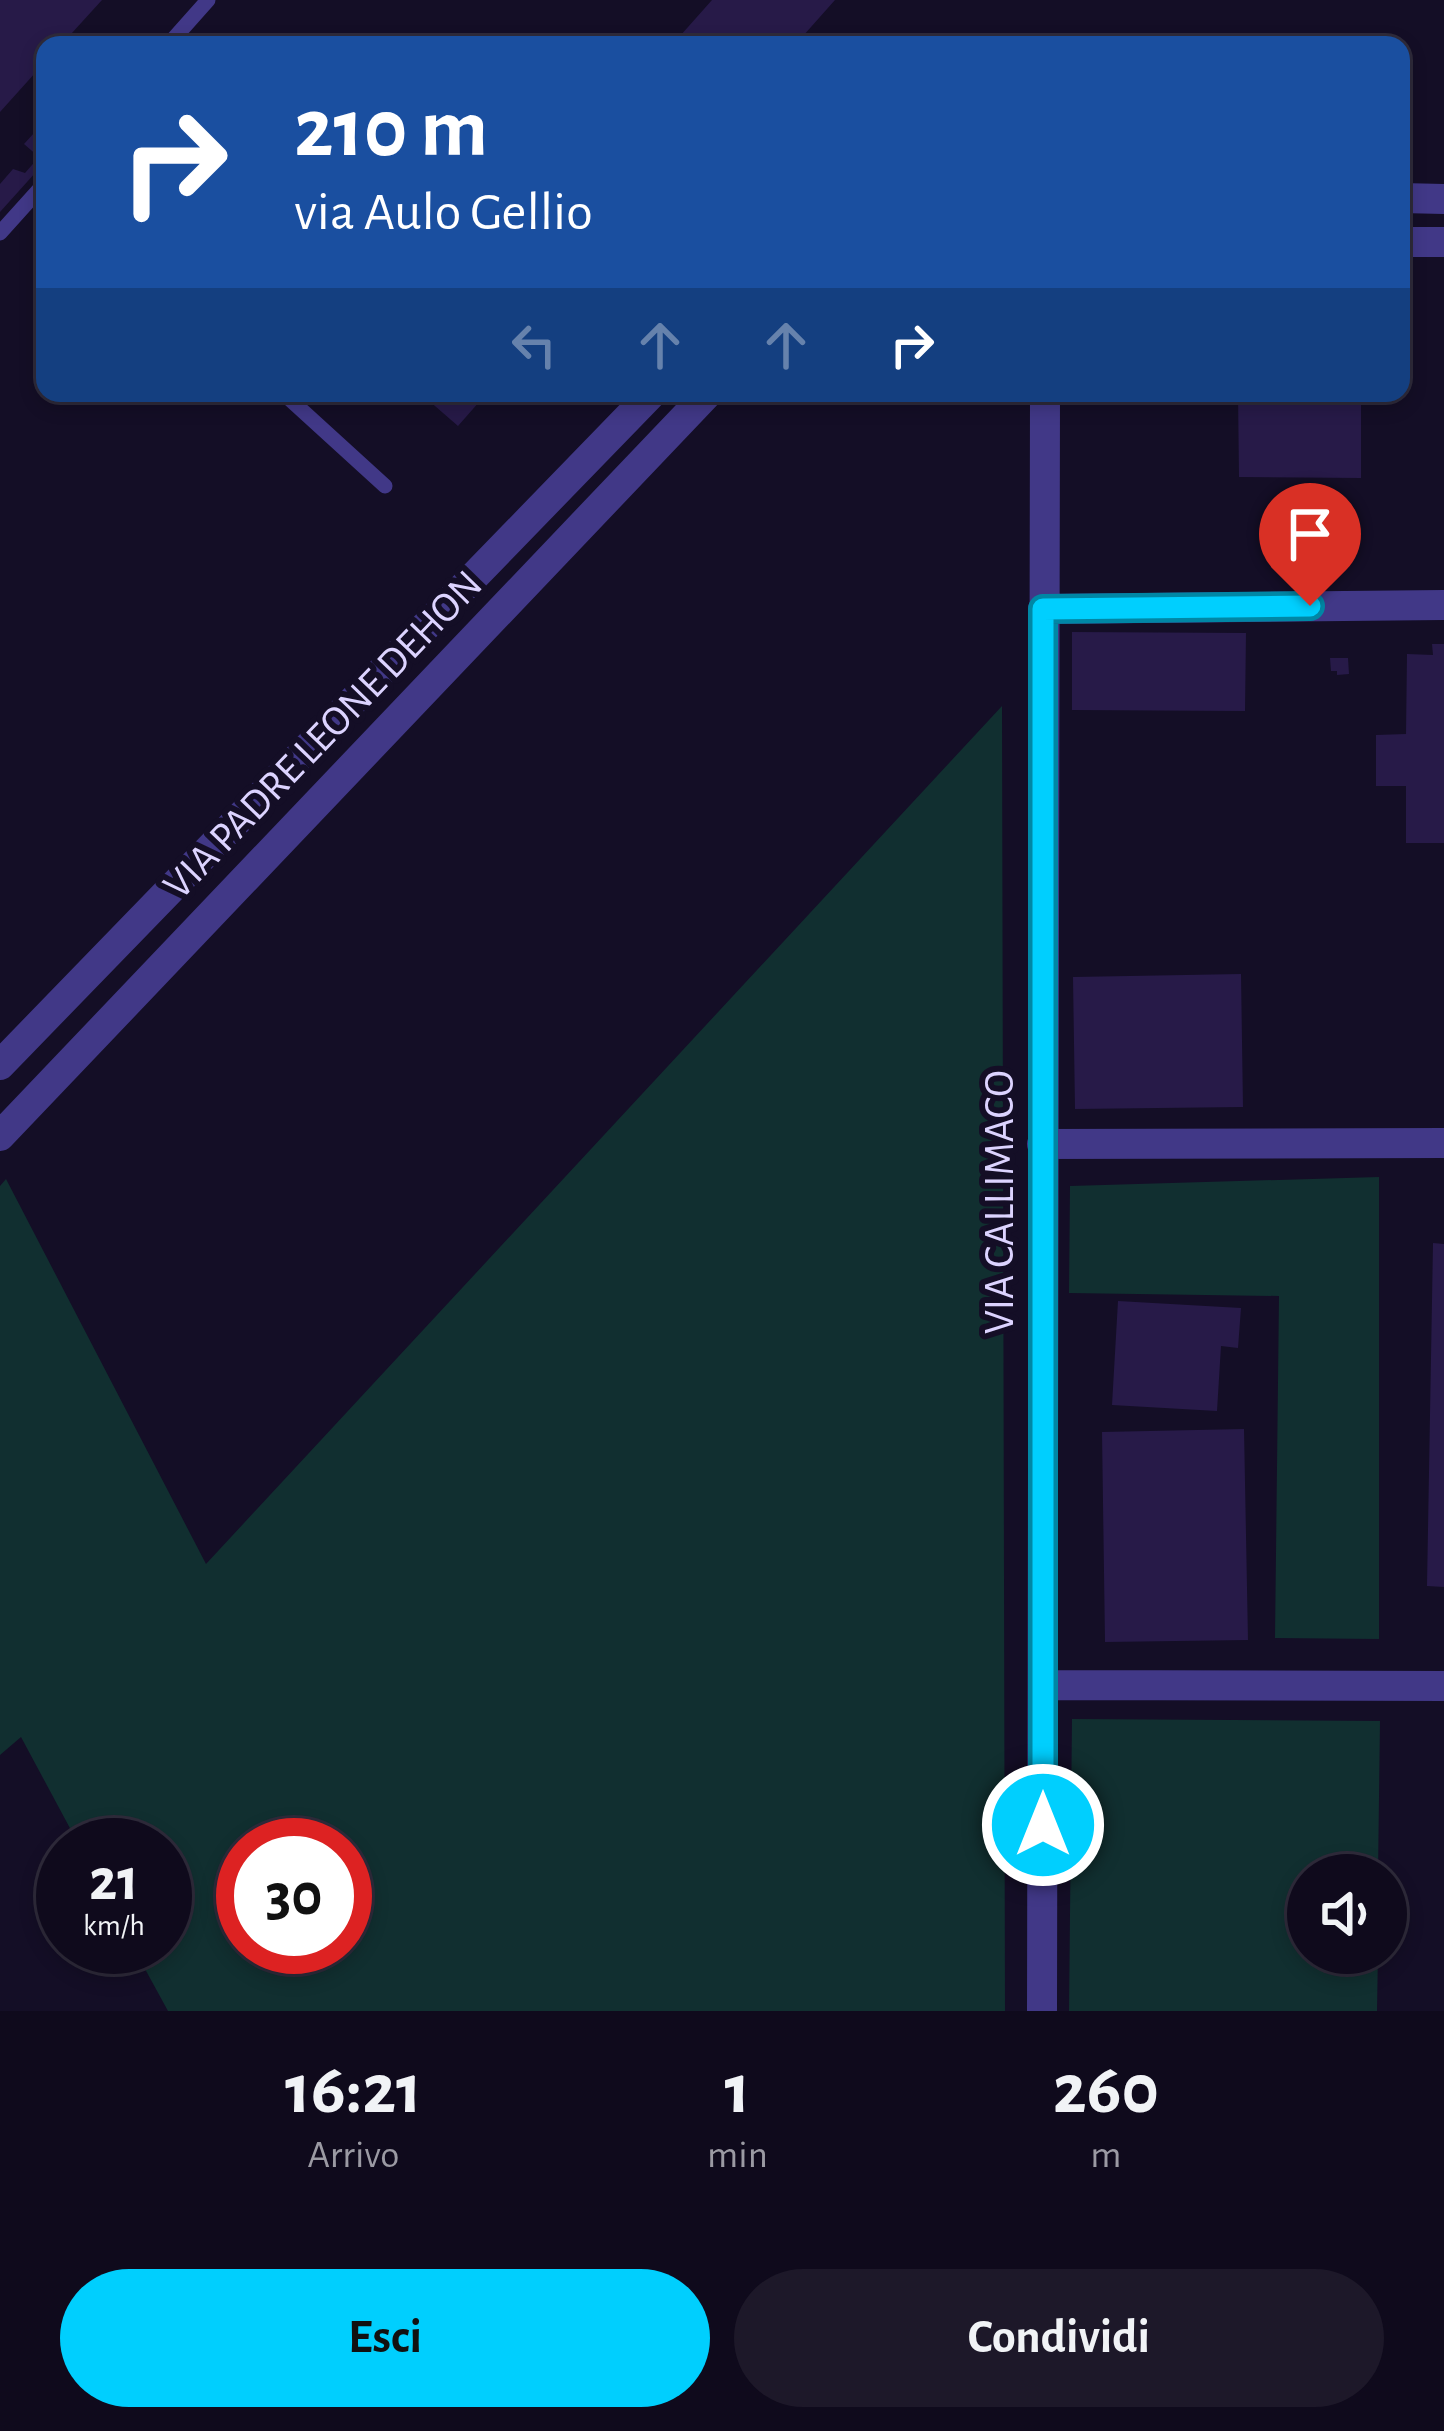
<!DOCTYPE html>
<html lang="it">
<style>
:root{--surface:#0f0a1c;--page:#1d1829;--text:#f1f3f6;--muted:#9b9aa3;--line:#2f2b3b;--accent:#00cffe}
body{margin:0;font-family:"Alegreya Sans",sans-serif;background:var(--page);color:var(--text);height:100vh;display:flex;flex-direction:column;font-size:45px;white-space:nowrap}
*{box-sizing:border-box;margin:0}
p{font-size:39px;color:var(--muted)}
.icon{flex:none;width:66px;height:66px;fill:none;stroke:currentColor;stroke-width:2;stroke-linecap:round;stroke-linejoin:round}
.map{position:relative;height:2011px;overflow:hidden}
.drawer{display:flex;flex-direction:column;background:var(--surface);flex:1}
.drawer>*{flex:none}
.top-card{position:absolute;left:36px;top:36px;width:1374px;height:366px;border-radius:24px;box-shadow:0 6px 18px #0003,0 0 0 3px var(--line);background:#1a4fa0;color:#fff;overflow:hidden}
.buttons{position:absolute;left:1287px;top:1854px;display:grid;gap:24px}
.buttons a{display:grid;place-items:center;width:120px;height:120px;border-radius:50%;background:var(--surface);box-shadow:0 6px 18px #0003,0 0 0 3px var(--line);font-size:60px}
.speed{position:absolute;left:36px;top:1818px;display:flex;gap:24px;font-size:60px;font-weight:700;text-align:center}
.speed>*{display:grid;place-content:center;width:156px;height:156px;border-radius:50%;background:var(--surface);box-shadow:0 6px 18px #0003,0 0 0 3px var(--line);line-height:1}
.speed small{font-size:30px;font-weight:400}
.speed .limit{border:18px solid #d22;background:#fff;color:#111}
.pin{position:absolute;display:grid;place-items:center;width:102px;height:102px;color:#fff;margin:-123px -51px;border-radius:50% 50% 50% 0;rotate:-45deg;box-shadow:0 0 12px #0007}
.pin .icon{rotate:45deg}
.me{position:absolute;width:132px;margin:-66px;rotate:0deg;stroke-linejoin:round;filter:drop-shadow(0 0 9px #0008)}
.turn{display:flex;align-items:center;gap:42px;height:252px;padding:0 60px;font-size:54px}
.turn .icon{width:156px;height:156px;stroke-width:2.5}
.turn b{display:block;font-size:84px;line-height:102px}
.lanes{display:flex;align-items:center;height:114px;padding:0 60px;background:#0003;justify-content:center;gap:60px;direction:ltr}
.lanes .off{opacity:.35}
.eta{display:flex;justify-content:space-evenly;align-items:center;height:204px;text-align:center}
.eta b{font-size:72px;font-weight:600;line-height:84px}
.button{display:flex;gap:24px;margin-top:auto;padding:24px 60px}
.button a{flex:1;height:138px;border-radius:72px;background:var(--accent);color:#111;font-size:48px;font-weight:600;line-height:138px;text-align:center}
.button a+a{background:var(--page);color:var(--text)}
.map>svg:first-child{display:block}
.green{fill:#112f30;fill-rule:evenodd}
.building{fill:#271a48}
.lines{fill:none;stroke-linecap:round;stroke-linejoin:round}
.lane{stroke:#413887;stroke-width:15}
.street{stroke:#413887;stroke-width:30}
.route-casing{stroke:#0087a5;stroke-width:30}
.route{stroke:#00cffe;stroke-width:21}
.labels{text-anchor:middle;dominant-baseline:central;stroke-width:12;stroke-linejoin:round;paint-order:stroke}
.street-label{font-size:42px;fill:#dcd3ff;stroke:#140e26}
</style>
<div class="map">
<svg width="1444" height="2011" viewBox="0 0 1444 2011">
<rect width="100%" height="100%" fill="#140e26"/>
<path class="green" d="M1002 706 1005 2011H168L133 1947H165V1845H79L21 1737 0 1755V1186L6 1179 206 1564ZM243 1845H345V1947H243Z
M1379 1177V1639L1275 1638 1279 1296 1069 1293 1070 1186Z
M1072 1719 1380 1721 1378 1875H1308V1953H1378L1377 2011H1069Z"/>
<path class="building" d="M0 0H102L61 45H45V62L0 112Z
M712 0H835L795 45H672Z
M45 121V162L0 212V184L13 169 25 173 39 157 24 144Z
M420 393H487L458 426Z
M1238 393H1361V478L1239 477Z
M1072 632 1246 633 1245 711 1072 710Z
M1432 644H1444V843H1406V786H1376V735L1406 734 1407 654 1433 655Z
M1330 658H1348L1349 674 1337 675V671H1331Z
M1241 974 1243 1107 1075 1109 1073 977Z
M1433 1243 1444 1244V1587L1427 1586Z
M1118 1301 1241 1308 1238 1348 1221 1346 1217 1411 1112 1405Z
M1244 1429 1248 1640 1105 1642 1102 1432Z"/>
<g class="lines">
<path class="lane" d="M168 45 208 0
M0 233 45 183
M283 393 385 486"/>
<path class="street" d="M1401 198 1444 199
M1401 242H1444
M1043 609 1444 605
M0 1065 652 393
M0 1136 708 393
M1042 1144 1444 1143
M1044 1685 1444 1686
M1042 2011 1045 393"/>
</g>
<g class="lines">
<g class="route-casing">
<path id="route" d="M1043 1825V609L1310 606"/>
</g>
<use href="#route" class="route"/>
</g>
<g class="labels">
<g class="street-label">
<text transform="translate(323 735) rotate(-46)">VIA PADRE LEONE DEHON</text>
<text transform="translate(1000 1202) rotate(-90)">VIA CALLIMACO</text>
</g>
</g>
</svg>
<div class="buttons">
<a><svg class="icon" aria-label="sound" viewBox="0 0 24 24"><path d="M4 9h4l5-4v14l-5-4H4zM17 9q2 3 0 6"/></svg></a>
</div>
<div class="speed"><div>21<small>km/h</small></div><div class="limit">30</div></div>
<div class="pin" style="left:1310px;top:606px;background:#d93025"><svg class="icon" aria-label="arrive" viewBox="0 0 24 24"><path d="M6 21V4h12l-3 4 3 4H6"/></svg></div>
<svg class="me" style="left:1043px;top:1825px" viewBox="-20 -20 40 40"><circle r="17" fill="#00cffe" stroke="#fff" stroke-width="3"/><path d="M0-11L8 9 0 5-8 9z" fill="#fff"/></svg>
<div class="top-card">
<div class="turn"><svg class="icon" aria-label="right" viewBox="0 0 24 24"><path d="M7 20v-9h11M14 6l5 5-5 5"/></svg><div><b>210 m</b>via Aulo Gellio</div></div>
<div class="lanes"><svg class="icon off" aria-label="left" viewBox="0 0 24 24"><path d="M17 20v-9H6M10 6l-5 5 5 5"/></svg><svg class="icon off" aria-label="ahead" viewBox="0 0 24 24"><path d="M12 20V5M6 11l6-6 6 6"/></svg><svg class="icon off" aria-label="ahead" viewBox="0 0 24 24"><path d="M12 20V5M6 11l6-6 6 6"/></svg><svg class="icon" aria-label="right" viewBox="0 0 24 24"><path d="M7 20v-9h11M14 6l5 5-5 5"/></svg></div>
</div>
</div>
<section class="drawer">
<div class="eta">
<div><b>16:21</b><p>Arrivo</p></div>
<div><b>1</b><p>min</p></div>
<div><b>260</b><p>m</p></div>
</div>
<div class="button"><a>Esci</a><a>Condividi</a></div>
</section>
